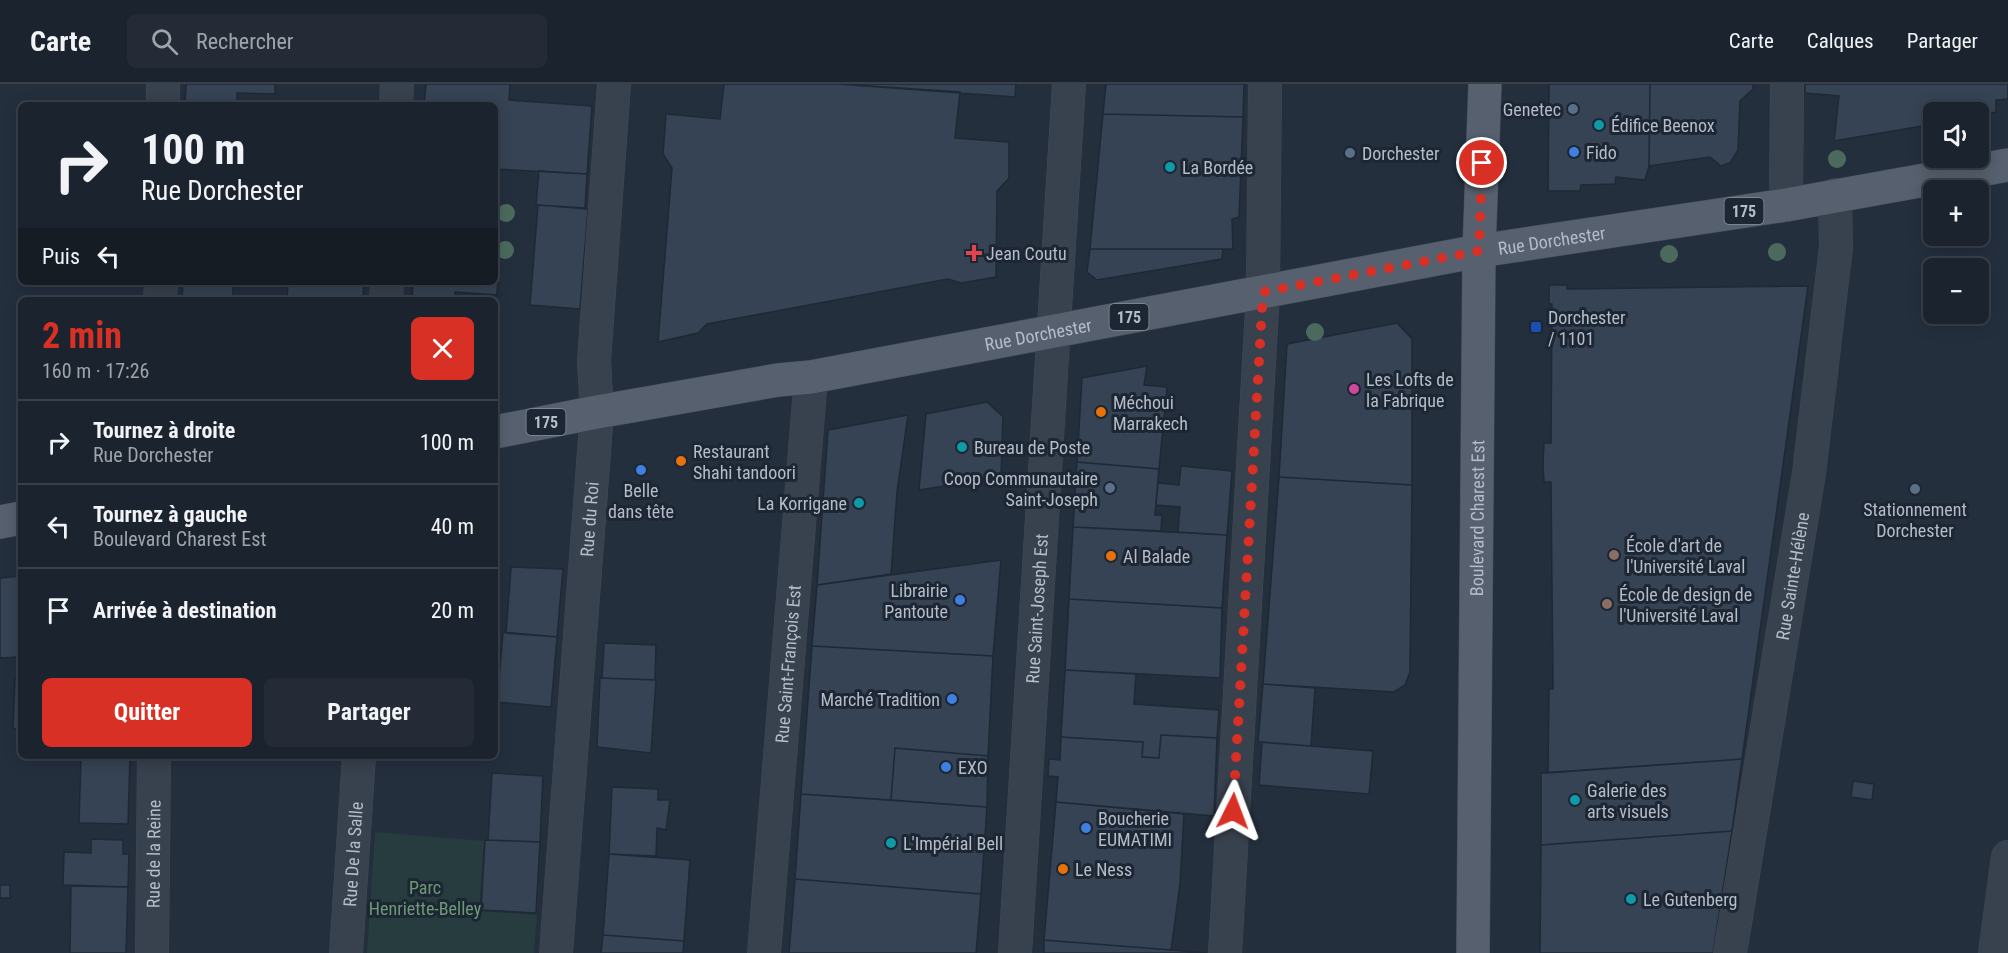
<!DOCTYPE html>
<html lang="fr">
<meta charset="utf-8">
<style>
:root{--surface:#1b232e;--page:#242b36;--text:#f1f3f6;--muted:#a0a4aa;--line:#39404a;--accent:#d93025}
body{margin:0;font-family:"Roboto Condensed",sans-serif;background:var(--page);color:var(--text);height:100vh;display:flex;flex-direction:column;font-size:22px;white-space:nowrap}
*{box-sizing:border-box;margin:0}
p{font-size:20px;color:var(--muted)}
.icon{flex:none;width:33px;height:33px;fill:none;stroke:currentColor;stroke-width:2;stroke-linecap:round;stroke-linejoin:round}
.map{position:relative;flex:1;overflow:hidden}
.side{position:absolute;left:18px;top:213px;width:480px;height:462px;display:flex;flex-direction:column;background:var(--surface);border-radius:9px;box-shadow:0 3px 15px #0003,0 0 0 2px var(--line)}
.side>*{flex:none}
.guide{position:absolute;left:18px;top:18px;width:480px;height:183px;border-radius:9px;box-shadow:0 3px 15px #0003,0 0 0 2px var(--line);background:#1b232e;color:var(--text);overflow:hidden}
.fabs{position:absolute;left:1923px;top:18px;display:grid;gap:12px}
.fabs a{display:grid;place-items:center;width:66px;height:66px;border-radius:9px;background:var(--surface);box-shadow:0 3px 15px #0003,0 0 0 2px var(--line);font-size:30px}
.pin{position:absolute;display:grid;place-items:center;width:51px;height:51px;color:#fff;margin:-26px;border:3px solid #fff;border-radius:50%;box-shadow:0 2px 6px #0007}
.me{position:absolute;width:66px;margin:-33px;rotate:3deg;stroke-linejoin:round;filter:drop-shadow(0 0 4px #0008)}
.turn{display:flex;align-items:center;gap:21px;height:126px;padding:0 24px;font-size:27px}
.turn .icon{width:78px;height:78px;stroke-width:2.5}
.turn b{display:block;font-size:42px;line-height:51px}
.then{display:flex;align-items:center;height:57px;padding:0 24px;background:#0003;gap:12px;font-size:22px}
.round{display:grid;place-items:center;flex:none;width:63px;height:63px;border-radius:9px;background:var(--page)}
.summary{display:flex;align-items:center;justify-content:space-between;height:102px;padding:0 24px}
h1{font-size:36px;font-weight:700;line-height:45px;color:var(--accent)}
.primary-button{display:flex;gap:12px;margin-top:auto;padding:12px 24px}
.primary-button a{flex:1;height:69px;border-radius:9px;background:var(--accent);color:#fff;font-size:24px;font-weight:700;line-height:69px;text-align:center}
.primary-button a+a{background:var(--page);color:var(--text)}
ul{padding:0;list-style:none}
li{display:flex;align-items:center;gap:18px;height:84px;padding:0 24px;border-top:2px solid var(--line)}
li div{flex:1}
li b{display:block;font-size:22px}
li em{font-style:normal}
header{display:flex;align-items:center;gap:36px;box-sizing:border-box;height:84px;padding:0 30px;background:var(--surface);border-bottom:2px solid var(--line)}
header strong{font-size:28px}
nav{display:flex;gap:33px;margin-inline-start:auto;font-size:21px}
.search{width:420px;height:54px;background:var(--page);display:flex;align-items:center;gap:15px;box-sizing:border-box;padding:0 21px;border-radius:9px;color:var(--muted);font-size:22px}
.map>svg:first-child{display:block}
.green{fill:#263c3f}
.building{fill:#364354;stroke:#1f2835;stroke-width:1.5}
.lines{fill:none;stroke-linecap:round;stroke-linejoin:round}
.minor-casing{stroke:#414a57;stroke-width:34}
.tertiary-casing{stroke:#414a57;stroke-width:34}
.primary-casing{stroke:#414a57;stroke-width:34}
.minor{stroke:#38414e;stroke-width:33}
.tertiary{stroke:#38414e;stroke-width:33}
.primary{stroke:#56606e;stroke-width:33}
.tree{fill:#4b6a5d}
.route{stroke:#d93025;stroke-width:10;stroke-dasharray:0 18}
.service-dot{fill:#5c6f8a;stroke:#1d2633;stroke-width:2}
.culture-dot{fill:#0f9aa8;stroke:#1d2633;stroke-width:2}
.shop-dot{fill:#3f7fe0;stroke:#1d2633;stroke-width:2}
.health-dot{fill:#e0444e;stroke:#1d2633;stroke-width:2}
.transit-dot{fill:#1a4fb4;stroke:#1d2633;stroke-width:2}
.hotel-dot{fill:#d1479c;stroke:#1d2633;stroke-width:2}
.food-dot{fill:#e8710a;stroke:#1d2633;stroke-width:2}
.education-dot{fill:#8d6e63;stroke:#1d2633;stroke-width:2}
.labels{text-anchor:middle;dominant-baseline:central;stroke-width:6;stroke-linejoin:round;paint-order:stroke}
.shield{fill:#1d2633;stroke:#878f9c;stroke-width:1.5}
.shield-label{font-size:16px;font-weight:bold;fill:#b4bcc9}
.poi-label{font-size:18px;fill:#b4bcc9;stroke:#1d2633;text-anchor:start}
.street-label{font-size:18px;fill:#b4bcc9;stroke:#1d2633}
.park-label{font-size:18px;fill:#6b9a76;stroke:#1d2633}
</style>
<header>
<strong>Carte</strong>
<div class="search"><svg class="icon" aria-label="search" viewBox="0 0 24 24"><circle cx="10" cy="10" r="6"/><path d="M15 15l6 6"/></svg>Rechercher</div>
<nav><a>Carte</a><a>Calques</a><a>Partager</a></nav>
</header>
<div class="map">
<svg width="2008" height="869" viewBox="0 0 2008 869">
<rect width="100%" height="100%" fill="#242f3e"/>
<path class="green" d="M375 748 484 757 479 827 537 831 534 869H367Z"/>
<path class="building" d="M186 0H275V10L237 9V21H185Z
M426 0H510L509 16 592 22 587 90 495 85V21H424Z
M724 0H838L960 8 955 54 1009 58V94L997 107 996 193 961 199 948 195 707 240 698 249 658 258 672 84 663 70 666 30 720 35Z
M838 0H1016L1015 13Z
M1106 0H1244L1243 33 1103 30Z
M1549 0H1650L1649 82 1645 96 1616 93 1615 100 1581 101 1580 107H1548Z
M1650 0H1753V5L1740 17 1738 66 1730 79 1721 82 1710 73 1649 82Z
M1805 0H2008V15L1996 16V28L1978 32V28H1934V40L1834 57 1839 12 1805 9Z
M1103 30 1243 33 1239 133 1232 135 1233 165H1090Z
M539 87 587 90 585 124 536 121Z
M538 121 588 125 580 225 530 221Z
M1090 165H1223L1222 175 1097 196 1087 188Z
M495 188H498L497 211 455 208V216H412L413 198H495Z
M183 198H233V216H182Z
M288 198H364L363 216H287Z
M1549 201H1567V205L1808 202 1742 675 1548 689 1549 605H1553L1551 398H1544L1543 381 1544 359H1551L1552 220H1549Z
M1397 239 1412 255V401L1279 393 1287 260Z
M1147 282 1144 301 1167 303 1159 385 1077 378 1082 294Z
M987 318 1003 333 1001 393 919 406 926 330Z
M908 331 897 408 891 490 817 501 828 346Z
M1077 378 1159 385 1155 431H1162L1161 447 1073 443Z
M1181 382 1232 387 1227 451 1178 448 1180 423 1156 421 1158 399 1179 401Z
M1279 393 1412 401 1410 588 1405 601 1394 608 1263 600Z
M1073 443 1227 451 1222 524 1069 515Z
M1001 476 993 572 812 562 817 501Z
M511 483 563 485 557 553 506 549Z
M21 492V573L0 574V494Z
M1069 515 1222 524 1220 594 1065 586Z
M503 548 557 553 551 623 497 618Z
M604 559 656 561 655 596 602 594Z
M812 562 993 572 988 672 895 664 891 716 801 710Z
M1065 586 1136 590 1134 620 1219 626 1217 654 1161 651 1159 674 1142 673 1143 658 1061 653Z
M600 594 656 596 651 669 597 663Z
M15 595H21V645H13Z
M1263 600 1315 604 1311 662 1258 658Z
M1161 651 1217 654 1214 732 1056 718 1058 693 1048 692 1049 675 1060 676 1061 653 1143 658 1142 673 1159 674Z
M1262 658 1373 667 1369 710 1259 701Z
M895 664 988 672 987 723 891 716Z
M81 672H130L128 740 79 739Z
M1742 675 1732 747 1541 761V689Z
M492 689 543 692 540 758 488 756Z
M1853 697 1874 700 1872 716 1851 713Z
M612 703 658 705V716H670L666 746 657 744 656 772 609 770Z
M801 710 987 723 981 810 795 795Z
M1056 718 1184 730 1180 800 1171 866 1044 856Z
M1732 747 1713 869H1540L1541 761Z
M91 755 123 756V770H129L128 803 63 801 64 768 91 769Z
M485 756 540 758 536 829 481 826Z
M609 770 690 776 684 857 603 851Z
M795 795 981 810 976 869H789Z
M0 801H10V814H0Z
M71 802 128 803 126 869H70Z
M603 851 684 857 683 869H601Z
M1044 856 1171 866 1207 869H1044Z"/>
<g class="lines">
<g class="minor-casing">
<g id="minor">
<path d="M163 21V0"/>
<path d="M396 21 397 0"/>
<path d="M1786 121 1787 0"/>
<path d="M160 216 161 198"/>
<path d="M386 216 387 198"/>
<path id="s1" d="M152 869 154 672"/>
<path id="s2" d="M346 869 359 672"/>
<path id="s3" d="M556 869 597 328 594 277 614 0"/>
<path id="s4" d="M764 869 811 293"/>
<path id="s5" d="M1015 869 1069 0"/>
<path d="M1225 869 1263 208 1265 0"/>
<path id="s6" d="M1730 869 1809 389 1836 163 1835 111"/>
</g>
</g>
<g class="tertiary-casing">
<path id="tertiary" d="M1995 869 2008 773"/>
</g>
<g class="primary-casing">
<g id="primary">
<path id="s7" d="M495 348 597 328 778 296 811 293 1479 167 1786 121 2008 81"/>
<path d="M0 438 21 434"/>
<path id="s8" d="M1473 869 1479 167 1485 0"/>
</g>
</g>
<use href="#minor" class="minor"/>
<use href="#tertiary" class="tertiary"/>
<use href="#primary" class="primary"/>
</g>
<g class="tree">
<circle cx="1837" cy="75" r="9"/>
<circle cx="506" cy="129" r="9"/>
<circle cx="505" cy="166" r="9"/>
<circle cx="1777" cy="168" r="9"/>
<circle cx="1669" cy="170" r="9"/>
<circle cx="1315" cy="248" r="9"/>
</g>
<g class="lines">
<path class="route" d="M1233 727 1263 208 1479 167 1482 79"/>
</g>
<g class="service-dot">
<circle cx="1573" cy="25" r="6"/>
<circle cx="1350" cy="69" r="6"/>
<circle cx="1110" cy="404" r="6"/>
<circle cx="1915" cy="405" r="6"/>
</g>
<g class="culture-dot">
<circle cx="1599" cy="41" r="6"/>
<circle cx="1170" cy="83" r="6"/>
<circle cx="962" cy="363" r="6"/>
<circle cx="859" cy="419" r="6"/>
<circle cx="1575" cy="716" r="6"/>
<circle cx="891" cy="759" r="6"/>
<circle cx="1631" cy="815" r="6"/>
</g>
<g class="shop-dot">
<circle cx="1574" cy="68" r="6"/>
<circle cx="641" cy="386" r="6"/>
<circle cx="960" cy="516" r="6"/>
<circle cx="952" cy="615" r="6"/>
<circle cx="946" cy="683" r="6"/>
<circle cx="1086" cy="744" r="6"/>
</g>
<path class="health-dot" d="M971 160h6v6h6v6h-6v6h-6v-6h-6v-6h6z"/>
<rect class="transit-dot" x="1530" y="237" width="12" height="12" rx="3"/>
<circle class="hotel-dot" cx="1354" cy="305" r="6"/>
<g class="food-dot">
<circle cx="1101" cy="328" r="6"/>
<circle cx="681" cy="377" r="6"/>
<circle cx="1111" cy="472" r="6"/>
<circle cx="1063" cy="785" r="6"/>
</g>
<g class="education-dot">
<circle cx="1614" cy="471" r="6"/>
<circle cx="1607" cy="520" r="6"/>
</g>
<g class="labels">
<g class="shield">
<rect x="1724.5" y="114" width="39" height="26" rx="4.5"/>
<rect x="1109.5" y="220" width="39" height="26" rx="4.5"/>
<rect x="526.5" y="325" width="39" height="26" rx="4.5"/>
</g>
<g class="shield-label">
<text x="1744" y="127">175</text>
<text x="1129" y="233">175</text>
<text x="546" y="338">175</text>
</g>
<g class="poi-label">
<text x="1561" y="25" text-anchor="end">Genetec</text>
<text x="1611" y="41">Édifice Beenox</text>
<text x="1586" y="68">Fido</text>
<text x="1362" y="69">Dorchester</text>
<text x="1182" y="83">La Bordée</text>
<text x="986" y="169">Jean Coutu</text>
<text x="1548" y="233">Dorchester<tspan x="1548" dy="21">/ 1101</tspan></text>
<text x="1366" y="295">Les Lofts de<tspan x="1366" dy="21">la Fabrique</tspan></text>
<text x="1113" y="318">Méchoui<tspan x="1113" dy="21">Marrakech</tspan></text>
<text x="974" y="363">Bureau de Poste</text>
<text x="693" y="367">Restaurant<tspan x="693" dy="21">Shahi tandoori</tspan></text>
<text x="1098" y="394" text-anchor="end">Coop Communautaire<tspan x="1098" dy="21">Saint-Joseph</tspan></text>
<text x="641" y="406" text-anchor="middle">Belle<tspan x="641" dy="21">dans tête</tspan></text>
<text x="847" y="419" text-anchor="end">La Korrigane</text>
<text x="1915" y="425" text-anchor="middle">Stationnement<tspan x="1915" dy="21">Dorchester</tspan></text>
<text x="1626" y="461">École d'art de<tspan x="1626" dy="21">l'Université Laval</tspan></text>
<text x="1123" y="472">Al Balade</text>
<text x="948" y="506" text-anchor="end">Librairie<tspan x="948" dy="21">Pantoute</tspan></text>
<text x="1619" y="510">École de design de<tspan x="1619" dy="21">l'Université Laval</tspan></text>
<text x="940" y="615" text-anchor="end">Marché Tradition</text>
<text x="958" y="683">EXO</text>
<text x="1587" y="706">Galerie des<tspan x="1587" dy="21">arts visuels</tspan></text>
<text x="1098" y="734">Boucherie<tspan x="1098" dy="21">EUMATIMI</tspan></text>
<text x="903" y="759">L'Impérial Bell</text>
<text x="1075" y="785">Le Ness</text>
<text x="1643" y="815">Le Gutenberg</text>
</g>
<g class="street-label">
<text stroke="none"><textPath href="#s7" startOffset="1074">Rue Dorchester</textPath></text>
<text stroke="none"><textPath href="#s7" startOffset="552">Rue Dorchester</textPath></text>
<text stroke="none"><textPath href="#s8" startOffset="435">Boulevard Charest Est</textPath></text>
<text stroke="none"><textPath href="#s3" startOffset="435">Rue du Roi</textPath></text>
<text stroke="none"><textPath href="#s6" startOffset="382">Rue Sainte-Hélène</textPath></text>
<text stroke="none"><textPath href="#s5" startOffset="345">Rue Saint-Joseph Est</textPath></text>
<text stroke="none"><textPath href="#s4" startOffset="290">Rue Saint-François Est</textPath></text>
<text stroke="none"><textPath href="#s1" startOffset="99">Rue de la Reine</textPath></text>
<text stroke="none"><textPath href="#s2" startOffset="99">Rue De la Salle</textPath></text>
</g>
<g class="park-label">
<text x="425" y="803">Parc<tspan x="425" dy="21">Henriette-Belley</tspan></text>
</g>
</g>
</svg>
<div class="fabs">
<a><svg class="icon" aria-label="sound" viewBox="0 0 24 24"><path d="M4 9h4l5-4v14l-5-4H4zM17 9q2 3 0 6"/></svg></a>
<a>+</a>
<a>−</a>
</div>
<div class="pin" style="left:1482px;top:79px;background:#d93025"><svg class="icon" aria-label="arrive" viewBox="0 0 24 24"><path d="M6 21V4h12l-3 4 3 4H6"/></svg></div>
<svg class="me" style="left:1233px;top:727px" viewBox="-20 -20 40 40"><path d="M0-17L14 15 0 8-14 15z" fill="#d93025" stroke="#fff" stroke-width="4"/></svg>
<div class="guide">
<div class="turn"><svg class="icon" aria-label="right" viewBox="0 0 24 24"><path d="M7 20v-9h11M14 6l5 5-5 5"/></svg><div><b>100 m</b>Rue Dorchester</div></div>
<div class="then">Puis<svg class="icon" aria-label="left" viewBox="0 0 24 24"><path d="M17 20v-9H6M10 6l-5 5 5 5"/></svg></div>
</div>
<section class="side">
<div class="summary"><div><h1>2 min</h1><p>160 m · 17:26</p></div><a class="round" style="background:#d93025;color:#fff"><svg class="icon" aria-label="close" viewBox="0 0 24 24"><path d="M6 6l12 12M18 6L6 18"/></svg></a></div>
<ul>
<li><svg class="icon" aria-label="right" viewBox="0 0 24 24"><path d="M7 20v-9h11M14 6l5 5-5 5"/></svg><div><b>Tournez à droite</b><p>Rue Dorchester</p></div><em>100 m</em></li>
<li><svg class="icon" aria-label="left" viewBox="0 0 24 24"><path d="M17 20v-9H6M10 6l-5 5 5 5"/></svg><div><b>Tournez à gauche</b><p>Boulevard Charest Est</p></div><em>40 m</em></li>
<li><svg class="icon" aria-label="arrive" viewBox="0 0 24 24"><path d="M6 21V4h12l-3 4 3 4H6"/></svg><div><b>Arrivée à destination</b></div><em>20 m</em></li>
</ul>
<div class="primary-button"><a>Quitter</a><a>Partager</a></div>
</section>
</div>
